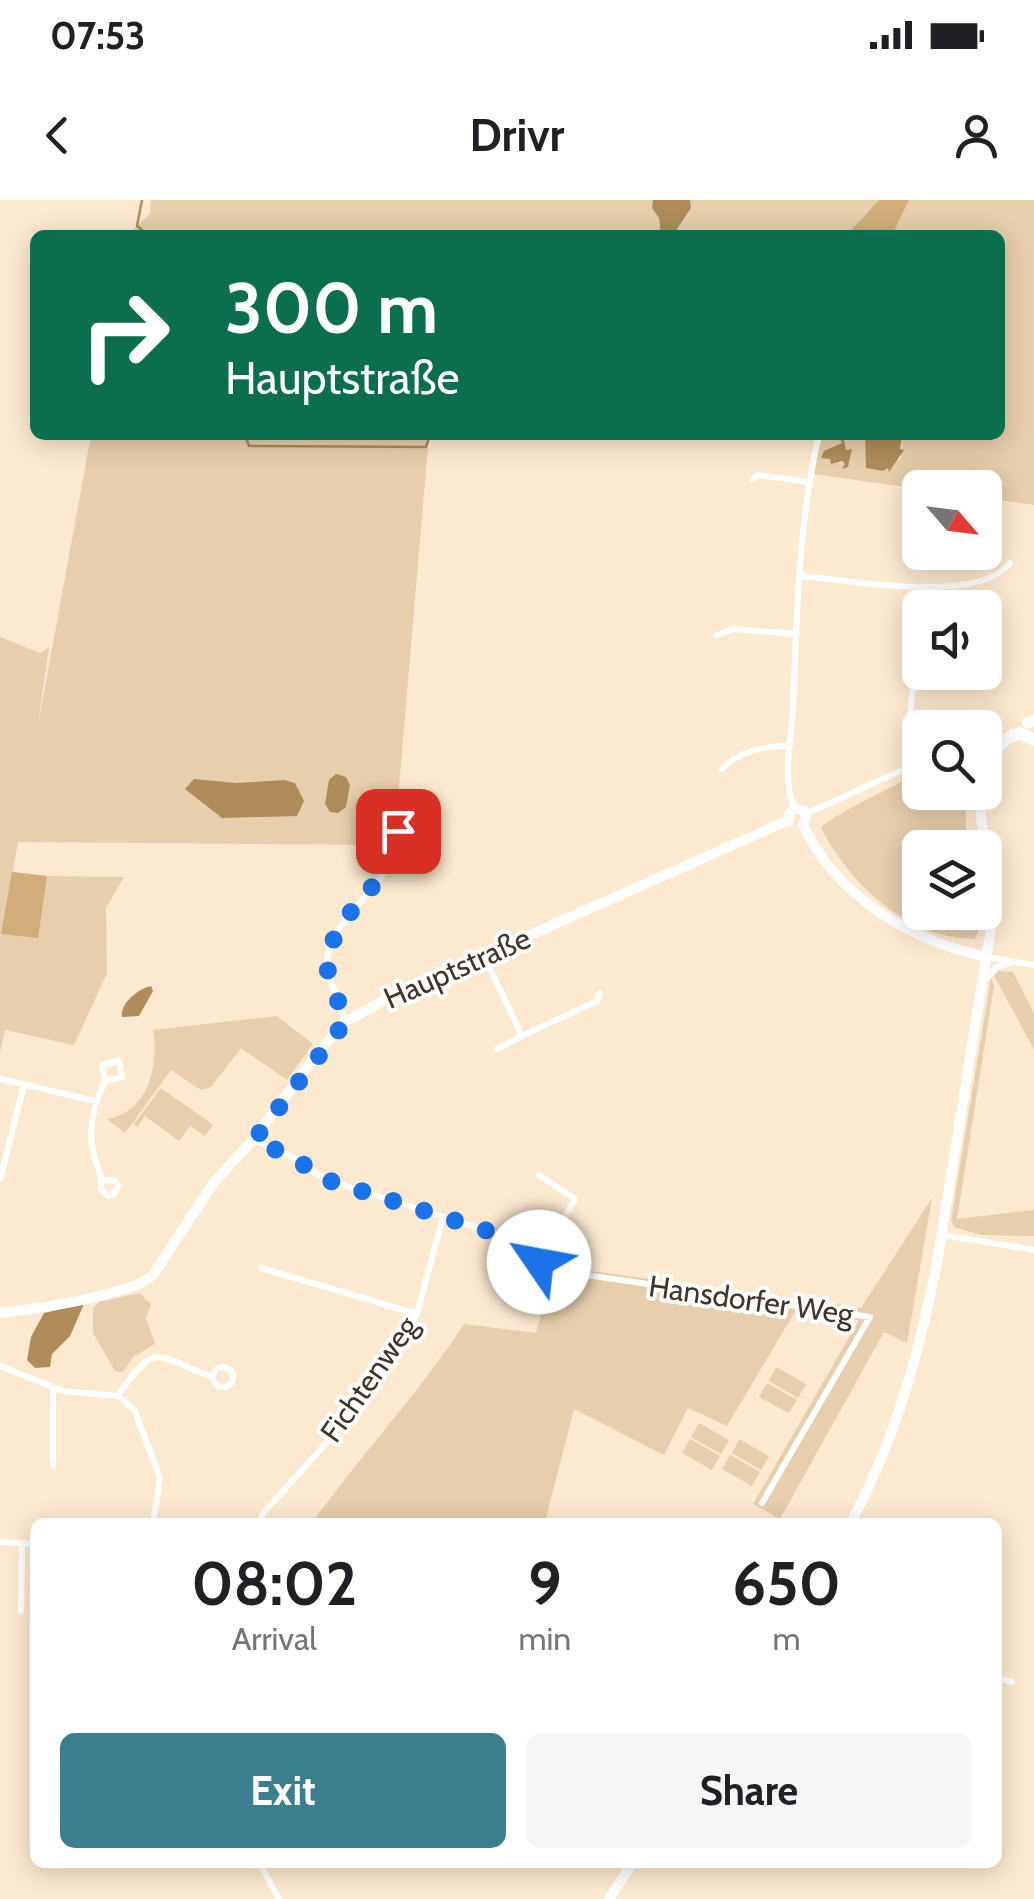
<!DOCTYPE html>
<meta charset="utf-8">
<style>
:root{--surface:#fff;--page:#f6f6f6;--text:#202124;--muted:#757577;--accent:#3b7f8e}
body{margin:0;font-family:Cabin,sans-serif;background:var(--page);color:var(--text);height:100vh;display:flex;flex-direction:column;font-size:38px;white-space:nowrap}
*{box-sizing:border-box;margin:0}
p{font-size:32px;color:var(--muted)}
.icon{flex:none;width:55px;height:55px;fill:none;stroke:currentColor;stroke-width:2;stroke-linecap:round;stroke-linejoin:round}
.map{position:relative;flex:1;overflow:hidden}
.details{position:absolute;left:30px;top:1318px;width:972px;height:350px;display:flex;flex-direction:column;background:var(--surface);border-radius:15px;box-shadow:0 5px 25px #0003}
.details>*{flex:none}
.guide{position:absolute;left:30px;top:30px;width:975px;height:210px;border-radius:15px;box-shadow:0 5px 25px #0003;background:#0b6e4f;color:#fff;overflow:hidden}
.needle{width:65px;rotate:118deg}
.fabs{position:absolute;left:902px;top:270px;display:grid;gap:20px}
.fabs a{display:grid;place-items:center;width:100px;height:100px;border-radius:15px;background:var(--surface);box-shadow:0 5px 25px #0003;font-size:50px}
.pin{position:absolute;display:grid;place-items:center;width:85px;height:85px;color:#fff;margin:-42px;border-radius:20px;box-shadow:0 5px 15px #0006}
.me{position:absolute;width:110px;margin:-55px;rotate:303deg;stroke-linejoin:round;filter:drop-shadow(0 0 8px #0008)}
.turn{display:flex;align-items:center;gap:35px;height:210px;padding:0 30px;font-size:45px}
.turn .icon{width:130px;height:130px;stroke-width:2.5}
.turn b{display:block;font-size:70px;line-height:85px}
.eta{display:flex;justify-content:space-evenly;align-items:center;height:170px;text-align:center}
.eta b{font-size:60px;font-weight:800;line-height:70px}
.primary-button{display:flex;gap:20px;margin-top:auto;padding:20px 30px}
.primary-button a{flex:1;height:115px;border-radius:15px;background:var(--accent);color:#fff;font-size:40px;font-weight:800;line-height:115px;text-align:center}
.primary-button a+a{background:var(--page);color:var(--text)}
.status{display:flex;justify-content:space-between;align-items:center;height:70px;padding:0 50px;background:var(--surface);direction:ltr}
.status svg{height:28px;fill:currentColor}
header{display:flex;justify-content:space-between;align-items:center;height:130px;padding:0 30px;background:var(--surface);font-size:45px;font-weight:800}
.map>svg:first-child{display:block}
.green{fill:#e7ceac}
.forest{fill:#d2ad7a}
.water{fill:#af8c5a}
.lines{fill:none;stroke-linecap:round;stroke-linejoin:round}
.stream{stroke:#af8c5a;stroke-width:2.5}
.street{stroke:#fff;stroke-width:6}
.secondary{stroke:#fff;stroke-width:10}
.primary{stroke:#fff;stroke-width:11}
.highway{stroke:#fff;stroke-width:12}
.route{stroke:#1a73e8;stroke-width:18;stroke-dasharray:0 32.4}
.labels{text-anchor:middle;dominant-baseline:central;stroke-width:8;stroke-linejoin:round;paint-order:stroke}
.street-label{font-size:30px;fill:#3f3529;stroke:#fff}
</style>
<div class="status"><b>07:53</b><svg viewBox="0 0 49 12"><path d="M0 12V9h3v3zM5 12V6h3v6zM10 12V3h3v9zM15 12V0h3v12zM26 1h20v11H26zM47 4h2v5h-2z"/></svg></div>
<header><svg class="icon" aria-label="back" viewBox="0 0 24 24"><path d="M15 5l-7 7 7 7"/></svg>Drivr<svg class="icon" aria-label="person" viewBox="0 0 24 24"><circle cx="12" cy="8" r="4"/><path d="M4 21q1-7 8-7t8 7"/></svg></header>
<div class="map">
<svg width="1034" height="1699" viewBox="0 0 1034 1699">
<rect width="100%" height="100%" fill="#fde9d0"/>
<path class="green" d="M150 0H1034V305L985 298V288L920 289 813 274 822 235H837L842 243 829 251 830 259 846 264 844 268 851 249 846 251 844 239 847 236 865 235 866 268 882 271 901 258 902 238 897 235H1000V35H128L151 12Z
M91 235H429L394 645 18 642 13 672 47 676 124 677 106 708 107 773 74 845 5 830 0 852V437L40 453 49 447 37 531Z
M920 573V592L965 593 966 629 971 647 920 648V712L981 713 980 728 975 739C906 738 851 685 821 628 827 618 903 581 920 573Z
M999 771 1013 772 1034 814V849L994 776Z
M991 778 994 786 957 1019 1034 1010V1036L981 1035 954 1027 951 1020Z
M277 816 313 844 287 880 241 848 211 887 201 890 171 870 125 933 107 919C149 912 159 865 153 830Z
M161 888 213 925 205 936 190 926 179 941 145 916 137 927 134 924Z
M932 998 907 1143 884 1132 780 1319 753 1304 859 1120 796 1110 727 1226 688 1208 664 1255 574 1209 545 1322H313C361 1254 418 1195 464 1124L536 1133 555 1066 861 1108Z
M139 1093 151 1104 146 1118 155 1144 133 1157 123 1172 115 1171 93 1133V1108L99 1102Z
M776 1167 806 1184 798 1198 769 1181Z
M767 1183 797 1200 789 1213 759 1197Z
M699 1223 729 1240 721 1254 691 1237Z
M690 1239 720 1256 712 1270 682 1253Z
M739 1239 769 1256 761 1270 732 1253Z
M730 1255 760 1272 752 1286 722 1269Z"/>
<path class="forest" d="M879 0H909L892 35H847Z
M12 672 47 676 38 738 1 734Z"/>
<path class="water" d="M653 0H690L691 8 673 35 661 34 659 18 652 8Z
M837 235H850L844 239 846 250 852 249 848 267 842 269 845 264 842 261 831 264 830 259 821 258 824 251 842 243Z
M865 235 902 237 900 249 904 250 889 272 888 268 883 271 866 268Z
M336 574 346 577 350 585 346 607 338 613 330 612 325 604 329 580Z
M194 579 236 583 284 580 295 583 304 601 297 616 222 618 185 589Z
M151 786 153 791 139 816 122 817C120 803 138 789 151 786Z
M84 1104 70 1136 52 1154 50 1167 35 1168 27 1160 31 1137 44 1113Z"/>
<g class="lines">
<path class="stream" d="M142 0 137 26 148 35
M245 235 249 246 426 247 430 235"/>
<path class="street" d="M752 279 758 275 808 282
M801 376C849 380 978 405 1010 363
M717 435 733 429 795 434
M905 568 914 476
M722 569C739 550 766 547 790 545
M794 608C782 577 791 541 793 509 797 418 798 324 819 235
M806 614 920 562
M484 756 522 836 497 849
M987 757 1034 765
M986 778 997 767 1013 762
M345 822 329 775 327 757 336 732 394 661 400 604
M522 836 597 801 600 792
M0 879 95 901
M253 940 294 958 324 979 491 1032 553 1070 870 1117 762 1303
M0 979 24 885
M103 980 116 981 118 986 115 993 108 996 100 989C104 976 95 965 93 951 88 926 94 903 105 881L122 877 119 861 102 865 105 881
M942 1035 1034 1050
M539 1063 575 999 539 975
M261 1068 417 1114
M0 1166 63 1191 118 1196 134 1209 160 1278 153 1322
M213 1177a10 10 0 1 1 20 0a10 10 0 1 1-20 0Z
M53 1188V1266
M118 1196C157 1136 159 1159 213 1177
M259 1322 264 1312 322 1248 398 1148 417 1114 443 1017
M0 1342 35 1344
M21 1411 22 1344
M998 1478 1012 1482
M259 1662 279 1699"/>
<path class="secondary" d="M985 575 999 548 1012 534
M803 624C836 697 911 741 987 757
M0 1113C35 1109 129 1096 153 1075L214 982 253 940 320 850 345 822 386 799 789 620V614L794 608 804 611 806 617 803 624
M851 1322C895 1242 920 1151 937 1062L994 709C996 669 977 633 981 592
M609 1699 633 1662"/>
<path class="primary" d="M1027 523 1034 520"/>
<path class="highway" d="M1006 539 1020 533 1034 540"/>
</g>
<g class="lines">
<path class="route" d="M398 631 394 661 350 713 329 747 327 768 345 822 254 940 294 958 324 979 491 1032 539 1062"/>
</g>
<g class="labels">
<g class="street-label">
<text transform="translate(457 768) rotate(-24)">Hauptstraße</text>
<text transform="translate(751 1100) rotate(8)">Hansdorfer Weg</text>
<text transform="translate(369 1179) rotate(-55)">Fichtenweg</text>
</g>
</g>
</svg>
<div class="fabs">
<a><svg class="needle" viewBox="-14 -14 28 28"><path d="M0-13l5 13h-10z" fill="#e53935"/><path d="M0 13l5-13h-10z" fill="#757577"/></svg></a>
<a><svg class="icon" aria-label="sound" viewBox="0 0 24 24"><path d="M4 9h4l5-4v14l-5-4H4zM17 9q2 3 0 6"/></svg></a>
<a><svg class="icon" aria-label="search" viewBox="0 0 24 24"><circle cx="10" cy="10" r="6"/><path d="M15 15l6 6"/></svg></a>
<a><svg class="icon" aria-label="layers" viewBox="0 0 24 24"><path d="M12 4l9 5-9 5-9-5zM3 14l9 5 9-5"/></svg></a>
</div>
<div class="pin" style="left:398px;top:631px;background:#d93025"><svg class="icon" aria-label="arrive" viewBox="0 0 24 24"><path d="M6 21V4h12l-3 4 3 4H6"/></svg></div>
<svg class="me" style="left:539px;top:1062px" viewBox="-20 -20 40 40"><circle r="19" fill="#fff"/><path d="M0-13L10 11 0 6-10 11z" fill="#1a73e8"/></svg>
<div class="guide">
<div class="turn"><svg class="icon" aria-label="right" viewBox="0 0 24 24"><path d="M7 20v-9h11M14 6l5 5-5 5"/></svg><div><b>300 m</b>Hauptstraße</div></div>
</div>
<section class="details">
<div class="eta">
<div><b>08:02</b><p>Arrival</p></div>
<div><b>9</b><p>min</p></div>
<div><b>650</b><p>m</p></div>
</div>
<div class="primary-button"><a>Exit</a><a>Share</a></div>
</section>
</div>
